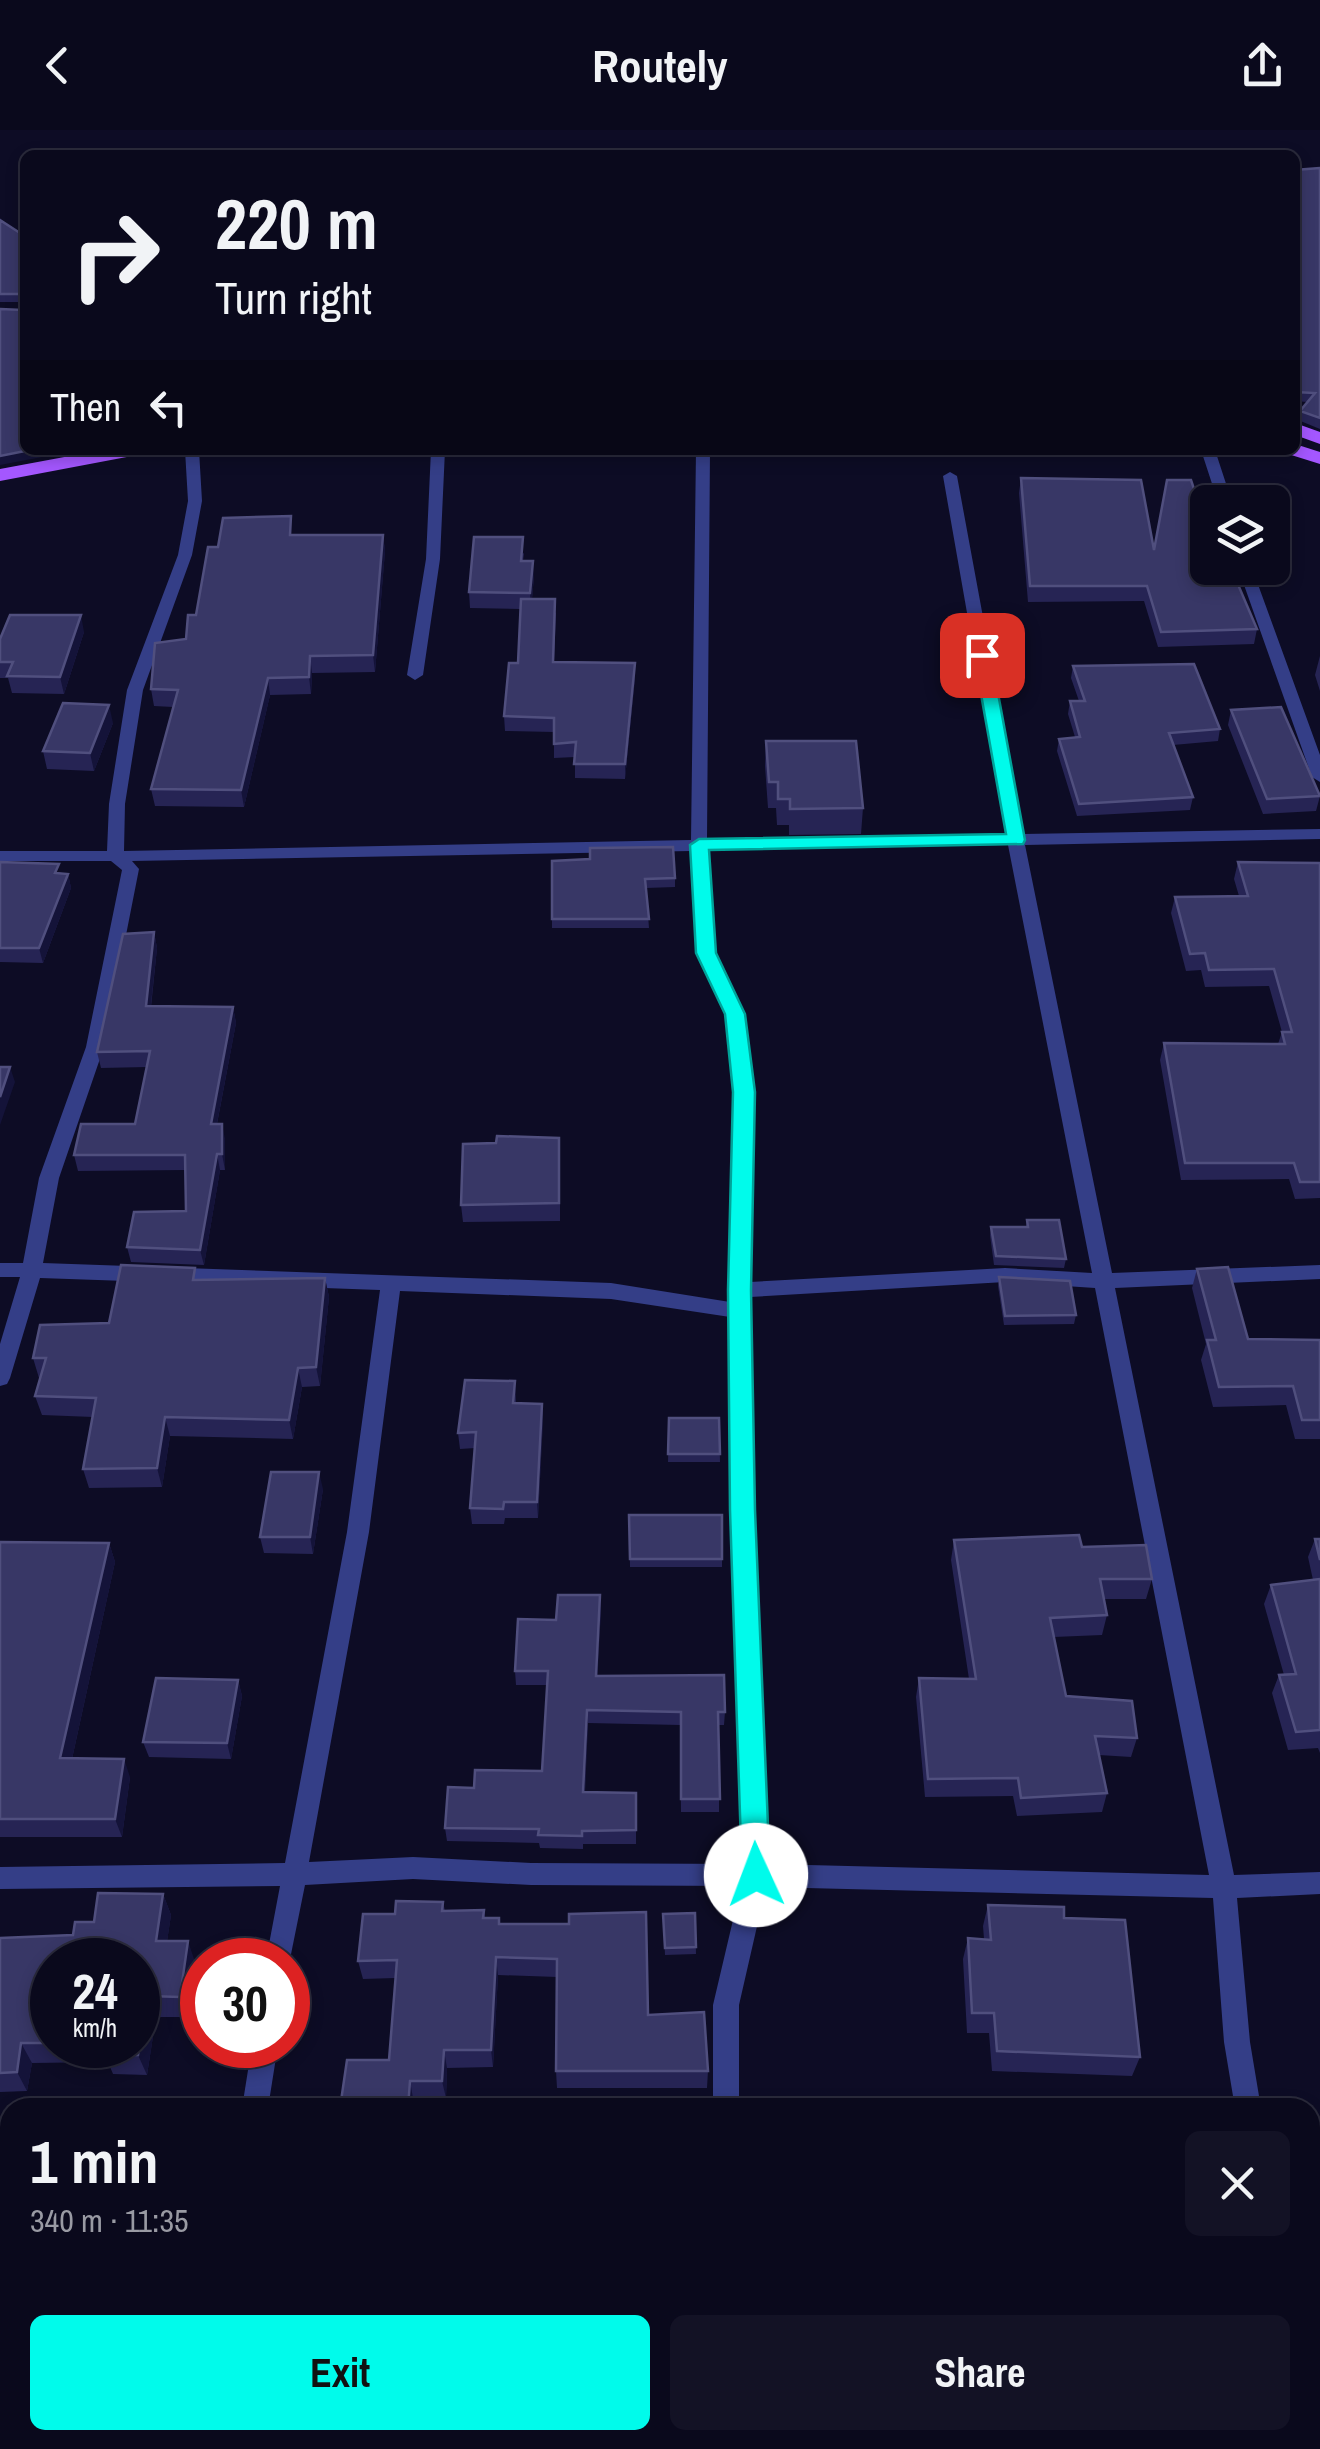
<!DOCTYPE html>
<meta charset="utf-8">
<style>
:root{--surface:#0a091c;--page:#131225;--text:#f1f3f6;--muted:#999aa3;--line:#2a2a3b;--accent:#00fbeb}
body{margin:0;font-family:"Archivo Narrow",sans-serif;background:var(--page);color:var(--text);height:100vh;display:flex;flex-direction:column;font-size:38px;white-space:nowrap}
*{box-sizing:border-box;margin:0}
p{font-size:32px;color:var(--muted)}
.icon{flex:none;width:55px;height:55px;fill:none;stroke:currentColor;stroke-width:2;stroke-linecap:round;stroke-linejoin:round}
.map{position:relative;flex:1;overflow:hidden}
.panel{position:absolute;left:0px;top:1968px;width:1320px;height:352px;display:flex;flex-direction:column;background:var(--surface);border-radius:30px 30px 0 0;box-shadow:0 5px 15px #0003,0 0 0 2px var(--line)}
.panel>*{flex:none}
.hud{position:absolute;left:20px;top:20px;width:1280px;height:305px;border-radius:15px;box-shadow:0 5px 15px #0003,0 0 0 2px var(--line);background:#0a091c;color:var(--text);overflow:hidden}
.buttons{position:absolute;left:1190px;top:355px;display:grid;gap:20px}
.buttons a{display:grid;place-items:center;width:100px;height:100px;border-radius:15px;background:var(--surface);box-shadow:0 5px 15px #0003,0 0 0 2px var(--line);font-size:50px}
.speed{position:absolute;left:30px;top:1808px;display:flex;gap:20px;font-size:50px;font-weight:700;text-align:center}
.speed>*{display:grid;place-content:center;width:130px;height:130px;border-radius:50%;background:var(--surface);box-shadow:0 5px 15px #0003,0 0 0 2px var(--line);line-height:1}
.speed small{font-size:25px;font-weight:400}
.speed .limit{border:15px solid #d22;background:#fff;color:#111}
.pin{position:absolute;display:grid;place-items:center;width:85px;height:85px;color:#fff;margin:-42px;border-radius:20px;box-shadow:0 5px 15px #0006}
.me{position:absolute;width:110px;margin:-55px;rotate:358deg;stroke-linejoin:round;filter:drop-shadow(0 0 8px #0008)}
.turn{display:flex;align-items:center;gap:35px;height:210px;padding:0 30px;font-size:45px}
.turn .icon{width:130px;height:130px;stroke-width:2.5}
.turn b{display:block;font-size:70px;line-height:85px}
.then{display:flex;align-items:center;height:95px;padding:0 30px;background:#0003;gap:20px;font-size:38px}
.round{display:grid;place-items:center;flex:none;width:105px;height:105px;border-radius:15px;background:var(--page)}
.headline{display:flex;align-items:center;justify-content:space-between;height:170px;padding:0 30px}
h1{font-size:60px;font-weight:700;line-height:75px}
.button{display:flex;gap:20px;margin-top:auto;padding:20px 30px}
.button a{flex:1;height:115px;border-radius:15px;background:var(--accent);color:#111;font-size:40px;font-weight:700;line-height:115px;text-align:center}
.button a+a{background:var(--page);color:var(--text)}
header{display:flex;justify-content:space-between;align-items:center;height:130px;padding:0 30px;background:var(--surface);font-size:45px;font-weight:700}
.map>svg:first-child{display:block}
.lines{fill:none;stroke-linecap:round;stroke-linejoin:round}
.minor{fill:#343e87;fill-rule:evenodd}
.primary{fill:#a457ff;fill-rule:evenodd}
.wall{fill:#262454;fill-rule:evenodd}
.shaded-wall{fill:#141339}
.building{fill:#383766;stroke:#504f7e;stroke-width:2.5}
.route{fill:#00fbeb;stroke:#00a399;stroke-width:2.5}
</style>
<header><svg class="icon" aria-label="back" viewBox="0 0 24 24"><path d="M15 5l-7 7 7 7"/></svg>Routely<svg class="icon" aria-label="share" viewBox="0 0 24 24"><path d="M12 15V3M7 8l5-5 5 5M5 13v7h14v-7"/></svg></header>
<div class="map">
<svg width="1320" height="2319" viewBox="0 0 1320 2319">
<rect width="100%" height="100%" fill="#0d0c25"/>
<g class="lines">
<path class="minor" d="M185 320H199L202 371 192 425 143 560 125 674 124 721 691 710 696 320H710L707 710 1006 705 943 346 950 342 957 346 1023 704 1320 699V709L1025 715 1112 1143 1320 1135V1149L1115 1158 1234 1745 1320 1742V1764L1237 1768 1250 1912 1261 1978H1235L1224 1912 1213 1768 766 1757 739 1875V1978H713V1875L741 1756 531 1755 413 1749 305 1755 288 1839V1830H266L280 1756 0 1759V1737L285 1733 347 1402 380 1160 40 1148 10 1248 7 1254 0 1256V1214L20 1147H0V1133H23L39 1048 86 917 122 740 111 731H0V721H107L109 674 127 560 178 425 188 371ZM1008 715 1092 1143 1005 1138 750 1152 753 961 744 884 715 823 708 720ZM691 721 697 823 726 884 735 961 730 1172 611 1153 43 1133 59 1048 104 917 139 739 132 731ZM1005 1152 1095 1158 1209 1745 768 1734 753 1379 750 1167ZM400 1161 611 1169 730 1187 731 1379 743 1734 531 1733 413 1727 309 1732 369 1402Z
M431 320H445L440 429 423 545 415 550 407 545 426 429Z
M1201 320H1215L1232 372H1218Z
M1238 438H1252L1320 625V652L1312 647Z
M252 1915H278L268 1978H242Z
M1310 2298 1318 2319H1290L1289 2310H1310Z
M190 2310H218L216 2319H188Z
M714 2310H742V2319H714Z"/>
<path class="primary" d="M1295 293 1320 302V314L1295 305Z
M1295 314 1320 322V334L1288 324 1286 320H1295Z
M102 320H141L132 326 0 351V339Z"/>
</g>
<path class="wall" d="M1320 38V299L1298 290 1300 281 1307 272 1295 271V40Z
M0 90 20 103 25 102V172H0Z
M1021 348 1154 420 1208 438 1257 499 1254 514 1158 517 1144 471 1028 472 1019 363Z
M293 405H383L385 421 375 542 312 543 311 564 270 565 244 677 155 676 151 659 173 577 154 576 151 559 186 509 196 485Z
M524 423 523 431 534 446 532 469 556 483 554 532 635 548 625 649 575 648V627L554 628V602L505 601 504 586 518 533 520 479 470 478 469 462Z
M84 502 64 564 12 563 8 548H0V509Z
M1320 526V561L1315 545Z
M1073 536 1220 599 1218 611 1173 615 1193 667 1190 680 1077 686 1057 621 1059 609 1075 607 1068 584 1070 571H1079L1071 548Z
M1231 580 1320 666 1316 681 1263 684 1228 595Z
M113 593 94 641 47 639 43 621Z
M766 611 863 678 861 704 789 705V695H777L776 678H768L765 636Z
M552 731 675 748V757L646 758 649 798H552Z
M0 732 68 744 71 758 43 833 0 832Z
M1238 732 1320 733V1068L1295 1069 1289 1049 1181 1050 1160 930 1164 913 1278 914 1282 902 1269 856 1205 857 1201 840 1186 841 1171 783 1175 767 1239 766 1234 749Z
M154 802 157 818 151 877H233L236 893 217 994 225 1009V1040H220L204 1135 131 1132 127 1117 186 1081 185 1040 78 1041 74 1025 135 994 147 937 101 938 97 922Z
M560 1025V1091L463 1092 461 1075Z
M1027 1090 1066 1129 1064 1138 994 1135 990 1105 991 1097H1026Z
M1197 1139 1248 1209 1320 1210V1309H1295L1286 1275 1213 1277 1201 1230 1206 1214 1192 1158Z
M999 1147 1076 1185 1074 1194 1004 1195 998 1156Z
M325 1148 329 1167 320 1256 302 1257 293 1309 170 1306 162 1357 89 1358 83 1339 93 1287 42 1285 35 1266 41 1247 39 1248 33 1228 198 1150Z
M515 1251 516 1274H542L543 1290 538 1388H505L504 1394H472L470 1378 475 1318 460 1319 458 1303Z
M669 1288H719L720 1332H668Z
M323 1359 313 1424 264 1423 260 1407Z
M629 1385H722V1437H630Z
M1315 1409H1320V1623L1318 1618 1288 1620 1272 1563 1279 1545H1284L1264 1474 1271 1455 1313 1450 1308 1427Z
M954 1410 1082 1417 1152 1449 1146 1469H1104L1107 1485 1102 1505 1054 1507 1066 1566 1137 1608 1131 1627 1099 1625 1107 1663 1102 1682 1017 1686 1013 1666 925 1667 916 1567 919 1548 969 1549 951 1430Z
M0 1412 109 1413 115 1432 72 1629 130 1647 122 1707H0Z
M601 1480 597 1546 725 1582 724 1595H719V1682H681L680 1595 588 1593 585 1662 636 1663V1714H583V1719L540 1718 539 1713 447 1711 445 1698 474 1658 542 1641 547 1555H516L515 1541 556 1490Z
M238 1550 242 1566 231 1629 149 1627 143 1612Z
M163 1764 171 1785 167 1811 195 1832 187 1887H156L147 1945 113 1944 108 1932 32 1933 27 1961 0 1962V1808L73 1805 94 1792ZM52 1830 138 1915H52Z
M443 1772 445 1781 484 1780 485 1788H499L500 1794 648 1885 708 1941 707 1958H557L556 1941 557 1847 498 1845 493 1937 447 1938 446 1968H413V1978H340L389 1930 395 1848 363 1849 358 1831 395 1784Z
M988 1775 1064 1788 1140 1927 1132 1946 992 1941 989 1903H967L963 1829 968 1808 984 1809 983 1796Z
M695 1783 696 1824 665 1825 663 1784Z"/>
<path class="shaded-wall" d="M30 320H79L0 335V326Z
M383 405 385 421 375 542 373 525Z
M533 431 534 446 531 479 530 463Z
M81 485 84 502 64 564 60 547Z
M310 526 312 543 311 564 309 547Z
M635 533V548L625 649V634Z
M268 548 270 565 244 677 241 660Z
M109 575 113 593 94 641 90 623Z
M68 744 71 758 43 833 39 818Z
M154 802 157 818 149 892 146 876Z
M233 877 236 893 214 1009 211 994Z
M10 937 15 952 0 995V967Z
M222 994 225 1009V1040L222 1024Z
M217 1024 220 1040 204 1135 200 1120Z
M325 1148 329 1167 320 1256 316 1237Z
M298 1238 302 1257 293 1309 289 1290Z
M542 1274 543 1290 538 1388 537 1372Z
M165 1287 170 1306 162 1357 157 1338Z
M319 1342 323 1359 313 1424 310 1407Z
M109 1413 115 1432 68 1647 60 1628Z
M600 1465 601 1480 597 1559 596 1546Z
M238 1550 242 1566 231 1629 227 1613Z
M587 1580 588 1593 584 1676 583 1662Z
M124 1629 130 1647 122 1707 115 1689Z
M163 1764 171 1785 164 1832 156 1811Z
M188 1811 195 1832 187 1887 180 1867Z
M496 1827 498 1845 493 1937 491 1920Z
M148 1866 156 1887 147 1945 138 1925Z
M21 1913 32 1933 27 1961 17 1942Z
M444 1920 447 1938 446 1968 442 1951Z
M410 1951 413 1968V1978H408Z"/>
<path class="building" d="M1320 38V288L1300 281 1315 263 1295 262V40Z
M0 90 20 103 25 102V166L23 164H0Z
M25 174V320H30L0 326V179L23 180Z
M1021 348 1141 350 1154 420 1167 350H1191L1208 401V438H1231L1257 499 1161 502 1147 456H1030Z
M291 386 290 405H383L373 525 310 526 309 547 268 548 241 660 151 659 178 560 151 559 155 513 186 509 188 485H196L208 417H218L223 388Z
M474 407H523L521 431H533L530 463 469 462Z
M521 469H555L553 532 635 533 625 634H574L576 612 554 614V588L504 586 509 533H518Z
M10 485H81L60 547 7 546 13 532H0V509Z
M1194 534 1220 599 1169 603 1193 667 1079 674 1059 609 1080 607 1070 571H1085L1073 536Z
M63 573 109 575 90 623 43 621Z
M1281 577 1320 666 1267 669 1231 580Z
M766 611H856L863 678 790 679V669H778V652H769Z
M673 717 675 748 645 749 649 789H552V731L590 729V718Z
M0 732 59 734 55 743 68 744 39 818H0Z
M1238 732 1320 733V1052H1300L1294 1033H1185L1164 913 1285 914 1282 902H1292L1274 839 1209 840 1205 823 1190 824 1175 767 1248 766Z
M154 802 146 876 233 877 211 994H222V1024H217L200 1120 127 1117 134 1082 186 1081 185 1025H74L81 994H135L150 921 97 922 123 804Z
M0 937H10L0 967Z
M497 1006 559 1008V1073L461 1075 463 1014 496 1013Z
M1027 1090H1059L1066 1129 996 1126 991 1097H1028Z
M121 1135 195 1138 193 1150 325 1148 316 1237 298 1238 289 1290 165 1287 157 1338 83 1339 96 1268 35 1266 46 1228H33L40 1195 109 1193Z
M1228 1137 1248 1209 1320 1210V1290H1302L1293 1256 1219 1257 1207 1210H1216L1197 1139Z
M999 1147 1070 1151 1076 1185 1005 1186Z
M465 1250 515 1251 513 1273 542 1274 537 1372H504L503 1379 470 1378 476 1302 458 1303Z
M669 1288H719L720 1324H668Z
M271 1342H319L310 1407H260Z
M629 1385H722V1429H630Z
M1079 1405 1082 1417 1146 1415 1152 1449H1100L1107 1485 1050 1488 1066 1566 1132 1571 1137 1608 1095 1606 1107 1663 1021 1668 1018 1648 928 1649 919 1548 976 1549 954 1410Z
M1315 1409H1320V1430Z
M0 1412 109 1413 60 1628 124 1629 115 1689H0Z
M1320 1449V1600L1296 1602 1279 1545 1296 1544 1271 1455Z
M558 1465H600L596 1546 724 1545 725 1582H718L720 1669H681V1582L587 1580 583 1662 636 1663V1700L582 1701V1706L538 1705 539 1699 445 1698 448 1657 474 1658 475 1640 542 1641 548 1541H515L518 1489 556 1490Z
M156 1548 238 1550 227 1613 143 1612Z
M98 1763 163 1764 156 1811H188L180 1867 148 1866 138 1925H104L106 1915H138V1830H52V1913H21L17 1942 0 1943V1808L73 1805 75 1792H94Z
M396 1771 443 1772 442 1781 484 1780 483 1788H499V1794H569V1784L646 1782 648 1885 704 1882 708 1941H556L557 1829 496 1827 491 1920H444L442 1951H410L408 1978H340L347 1930H389L397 1830 358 1831 363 1784H395Z
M988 1775 1064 1777V1788L1125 1790 1140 1927 997 1921 994 1883H972L968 1808 991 1810Z
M695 1783 696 1817 665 1818 663 1784Z
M339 2310H637V2319H338Z
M55 2315 82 2319H54Z"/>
<path class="route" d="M982 520 991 525 1025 710 1023 714 709 720 716 823 745 884 755 962 751 1160 755 1380 770 1745 766 1754 756 1758 746 1754 742 1745 730 1380 728 1160 733 962 725 884 696 823 690 715 699 709 1006 704 974 525Z"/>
</svg>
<div class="buttons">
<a><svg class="icon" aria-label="layers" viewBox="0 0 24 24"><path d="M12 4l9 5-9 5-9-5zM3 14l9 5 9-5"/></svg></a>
</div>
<div class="speed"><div>24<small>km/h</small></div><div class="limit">30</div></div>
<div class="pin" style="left:982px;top:525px;background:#d93025"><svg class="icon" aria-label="arrive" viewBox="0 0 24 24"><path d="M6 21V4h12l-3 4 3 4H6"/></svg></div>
<svg class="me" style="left:756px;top:1745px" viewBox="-20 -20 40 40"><circle r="19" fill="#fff"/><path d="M0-13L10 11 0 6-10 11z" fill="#00fbeb"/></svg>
<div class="hud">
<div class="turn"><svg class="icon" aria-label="right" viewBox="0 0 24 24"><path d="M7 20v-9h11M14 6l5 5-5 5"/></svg><div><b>220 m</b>Turn right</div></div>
<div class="then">Then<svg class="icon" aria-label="left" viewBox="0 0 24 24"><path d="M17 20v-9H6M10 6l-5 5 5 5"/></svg></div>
</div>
<section class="panel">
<div class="headline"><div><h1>1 min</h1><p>340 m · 11:35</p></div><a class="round"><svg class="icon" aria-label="close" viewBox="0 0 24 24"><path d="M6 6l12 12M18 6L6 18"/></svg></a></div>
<div class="button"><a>Exit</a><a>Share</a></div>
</section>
</div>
